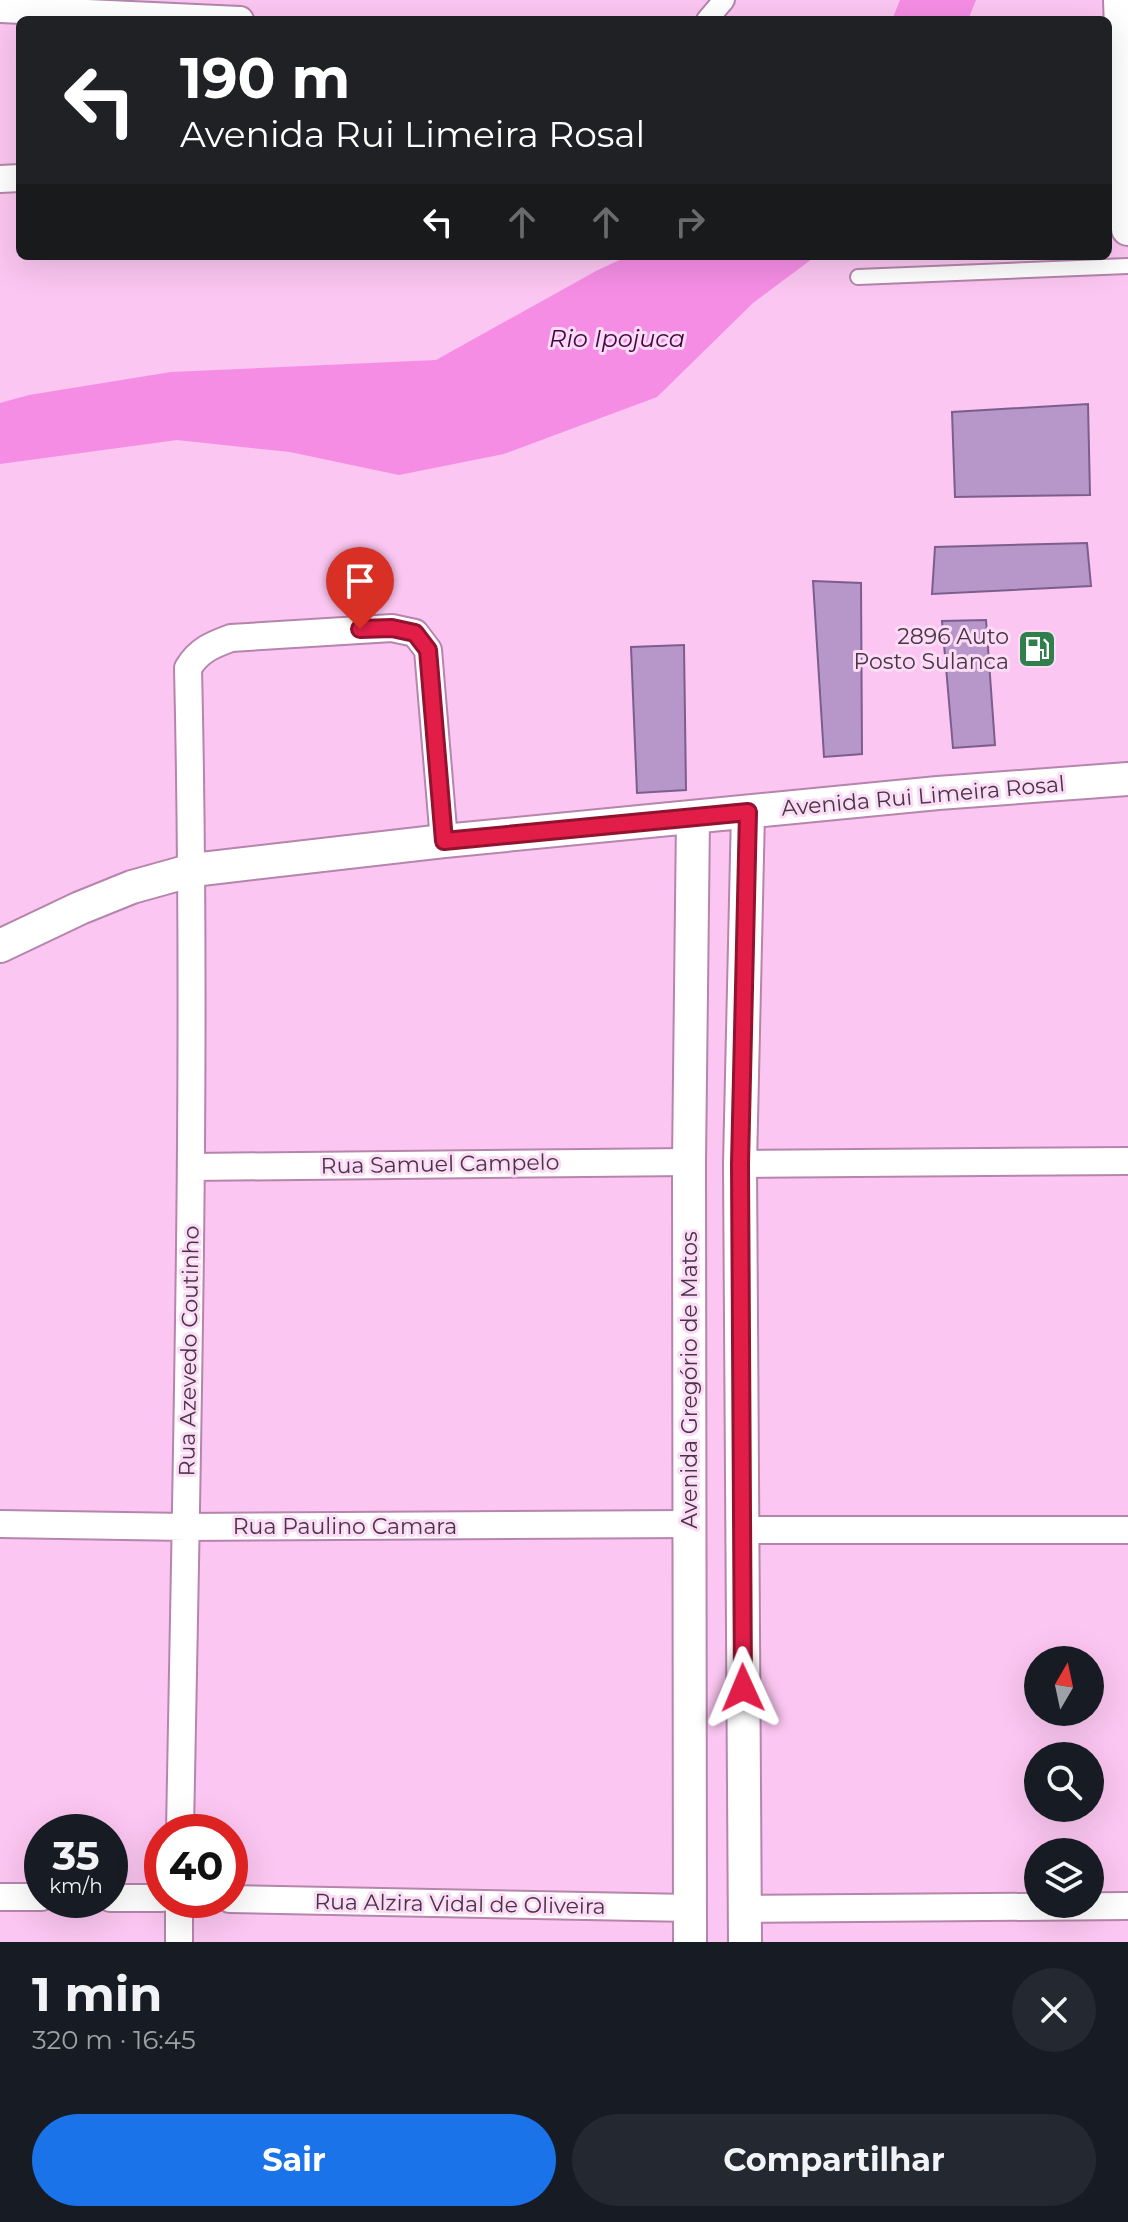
<!DOCTYPE html>
<html lang="pt">
<meta charset="utf-8">
<style>
:root{--surface:#171b24;--page:#242831;--text:#f1f3f6;--muted:#9ea1a6;--accent:#1a73e8}
body{margin:0;font-family:Montserrat,sans-serif;background:var(--page);color:var(--text);height:100vh;display:flex;flex-direction:column;font-size:30px;white-space:nowrap}
*{box-sizing:border-box;margin:0}
p{font-size:26px;color:var(--muted)}
.icon{flex:none;width:44px;height:44px;fill:none;stroke:currentColor;stroke-width:2;stroke-linecap:round;stroke-linejoin:round}
.map{position:relative;height:1942px;overflow:hidden}
.sheet{display:flex;flex-direction:column;background:var(--surface);flex:1}
.sheet>*{flex:none}
.hud{position:absolute;left:16px;top:16px;width:1096px;height:244px;border-radius:12px;box-shadow:0 8px 32px #0002;background:#202124;color:#fff;overflow:hidden}
.needle{width:52px;rotate:9deg}
.buttons{position:absolute;left:1024px;top:1646px;display:grid;gap:16px}
.buttons a{display:grid;place-items:center;width:80px;height:80px;border-radius:50%;background:var(--surface);box-shadow:0 8px 32px #0002;font-size:40px}
.speed{position:absolute;left:24px;top:1814px;display:flex;gap:16px;font-size:40px;font-weight:700;text-align:center}
.speed>*{display:grid;place-content:center;width:104px;height:104px;border-radius:50%;background:var(--surface);box-shadow:0 8px 32px #0002;line-height:1}
.speed small{font-size:20px;font-weight:400}
.speed .limit{border:12px solid #d22;background:#fff;color:#111}
.pin{position:absolute;display:grid;place-items:center;width:68px;height:68px;color:#fff;margin:-82px -34px;border-radius:50% 50% 50% 0;rotate:-45deg;box-shadow:0 0 8px #0007}
.pin .icon{rotate:45deg}
.me{position:absolute;width:88px;margin:-44px;rotate:359deg;stroke-linejoin:round;filter:drop-shadow(0 0 6px #0008)}
.turn{display:flex;align-items:center;gap:28px;height:168px;padding:0 32px;font-size:36px}
.turn .icon{width:104px;height:104px;stroke-width:2.5}
.turn b{display:block;font-size:56px;line-height:68px}
.lanes{display:flex;align-items:center;height:76px;padding:0 32px;background:#0003;justify-content:center;gap:40px;direction:ltr}
.lanes .off{opacity:.35}
.round{display:grid;place-items:center;flex:none;width:84px;height:84px;border-radius:42px;background:var(--page)}
.headline{display:flex;align-items:center;justify-content:space-between;height:136px;padding:0 32px}
h1{font-size:48px;font-weight:700;line-height:60px}
.action{display:flex;gap:16px;margin-top:auto;padding:16px 32px}
.action a{flex:1;height:92px;border-radius:48px;background:var(--accent);color:#fff;font-size:32px;font-weight:700;line-height:92px;text-align:center}
.action a+a{background:var(--page);color:var(--text)}
.map>svg:first-child{display:block}
.water{fill:#f58de5}
.building{fill:#b796c9;stroke:#7c5e8d;stroke-width:2}
.lines{fill:none;stroke-linecap:round;stroke-linejoin:round}
.service-casing{stroke:#b585ac;stroke-width:18}
.pedestrian-casing{stroke:#b585ac;stroke-width:24}
.minor-casing{stroke:#b585ac;stroke-width:30}
.tertiary-casing{stroke:#b585ac;stroke-width:36}
.service{stroke:#fff;stroke-width:14}
.pedestrian{stroke:#fff;stroke-width:20}
.minor{stroke:#fff;stroke-width:26}
.tertiary{stroke:#fff;stroke-width:32}
.route-casing{stroke:#92132f;stroke-width:20}
.route{stroke:#e11d48;stroke-width:14}
.labels{text-anchor:middle;dominant-baseline:central;stroke-width:6;stroke-linejoin:round;paint-order:stroke}
.poi-label{font-size:22px;fill:#493445;stroke:#fbdbf5;text-anchor:end}
.street-label{font-size:22px;fill:#493445;stroke:#fbdbf5}
.water-label{font-size:24px;font-style:italic;fill:#480641;stroke:#fbdbf5}
</style>
<div class="map">
<svg width="1128" height="1942" viewBox="0 0 1128 1942">
<rect width="100%" height="100%" fill="#fbc6f1"/>
<path class="water" d="M900 0H976L968 20H892Z
M628 256H816L753 303 657 397 504 454 399 475 290 452 177 440 0 464V403L29 395 171 372 436 360 596 271Z"/>
<path class="building" d="M1088 404 1090 495 955 497 952 412Z
M1087 543 1091 586 932 594 935 547Z
M813 581 861 583 862 754 824 757Z
M986 620 995 745 953 748 942 621Z
M684 645 686 790 637 793 631 647Z"/>
<g class="lines">
<g class="service-casing">
<path id="service" d="M858 277 1128 266"/>
</g>
<g class="pedestrian-casing">
<path id="pedestrian" d="M707 20 724 0"/>
</g>
<g class="minor-casing">
<path id="minor" d="M0 9 240 20
M0 179 20 178
M740 1164 1128 1161
M192 1167 689 1162
M0 1524 186 1527 690 1524
M741 1530H1128
M180 1832C187 1444 197 1056 188 668 199 650 212 645 231 638L392 628 415 633 428 650 444 841
M0 1897H42
M110 1898H162
M230 1899 690 1908
M179 1900V1942
M745 1909 1128 1906"/>
</g>
<g class="tertiary-casing">
<path id="tertiary" d="M1120 0 1128 229
M0 946 80 908 132 887 193 870 444 841 938 793 1128 779
M690 1942 689 1162 693 818
M745 1942 740 1164 748 812"/>
</g>
<use href="#service" class="service"/>
<use href="#pedestrian" class="pedestrian"/>
<use href="#minor" class="minor"/>
<use href="#tertiary" class="tertiary"/>
</g>
<g class="lines">
<g class="route-casing">
<path id="route" d="M360 629 392 628 415 633 428 650 444 841 748 812 740 1164 743 1688"/>
</g>
<use href="#route" class="route"/>
</g>
<defs>
<g id="fuel-square" transform="scale(2)"><rect x="-9" y="-9" width="18" height="18" rx="4" fill="#327f4e" stroke="#fbdbf5"/><path d="M-5.5-6h7V0h2V4h1.3V-2.5L3-4.5l.8-.8L6-3V5H2.5V1h-1V6h-7ZM-4.2-4.7v3.2H.2V-4.7Z" fill="#fff"/></g>
</defs>
<g fill-rule="evenodd">
<use href="#fuel-square" x="1037" y="649"/>
</g>
<g class="labels">
<g class="poi-label">
<text x="1009" y="636">2896 Auto<tspan x="1009" dy="25">Posto Sulanca</tspan></text>
</g>
<g class="street-label">
<text transform="translate(923 796) rotate(-5)">Avenida Rui Limeira Rosal</text>
<text transform="translate(440 1164) rotate(-1)">Rua Samuel Campelo</text>
<text transform="translate(189 1351) rotate(-89)">Rua Azevedo Coutinho</text>
<text transform="translate(689 1380) rotate(-90)">Avenida Gregório de Matos</text>
<text x="345" y="1526">Rua Paulino Camara</text>
<text transform="translate(460 1904) rotate(1)">Rua Alzira Vidal de Oliveira</text>
</g>
<g class="water-label">
<text x="617" y="338">Rio Ipojuca</text>
</g>
</g>
</svg>
<div class="buttons">
<a><svg class="needle" viewBox="-14 -14 28 28"><path d="M0-13l5 13h-10z" fill="#e53935"/><path d="M0 13l5-13h-10z" fill="#9ea1a6"/></svg></a>
<a><svg class="icon" aria-label="search" viewBox="0 0 24 24"><circle cx="10" cy="10" r="6"/><path d="M15 15l6 6"/></svg></a>
<a><svg class="icon" aria-label="layers" viewBox="0 0 24 24"><path d="M12 4l9 5-9 5-9-5zM3 14l9 5 9-5"/></svg></a>
</div>
<div class="speed"><div>35<small>km/h</small></div><div class="limit">40</div></div>
<div class="pin" style="left:360px;top:629px;background:#d93025"><svg class="icon" aria-label="arrive" viewBox="0 0 24 24"><path d="M6 21V4h12l-3 4 3 4H6"/></svg></div>
<svg class="me" style="left:743px;top:1688px" viewBox="-20 -20 40 40"><path d="M0-17L14 15 0 8-14 15z" fill="#e11d48" stroke="#fff" stroke-width="4"/></svg>
<div class="hud">
<div class="turn"><svg class="icon" aria-label="left" viewBox="0 0 24 24"><path d="M17 20v-9H6M10 6l-5 5 5 5"/></svg><div><b>190 m</b>Avenida Rui Limeira Rosal</div></div>
<div class="lanes"><svg class="icon" aria-label="left" viewBox="0 0 24 24"><path d="M17 20v-9H6M10 6l-5 5 5 5"/></svg><svg class="icon off" aria-label="ahead" viewBox="0 0 24 24"><path d="M12 20V5M6 11l6-6 6 6"/></svg><svg class="icon off" aria-label="ahead" viewBox="0 0 24 24"><path d="M12 20V5M6 11l6-6 6 6"/></svg><svg class="icon off" aria-label="right" viewBox="0 0 24 24"><path d="M7 20v-9h11M14 6l5 5-5 5"/></svg></div>
</div>
</div>
<section class="sheet">
<div class="headline"><div><h1>1 min</h1><p>320 m · 16:45</p></div><a class="round"><svg class="icon" aria-label="close" viewBox="0 0 24 24"><path d="M6 6l12 12M18 6L6 18"/></svg></a></div>
<div class="action"><a>Sair</a><a>Compartilhar</a></div>
</section>
